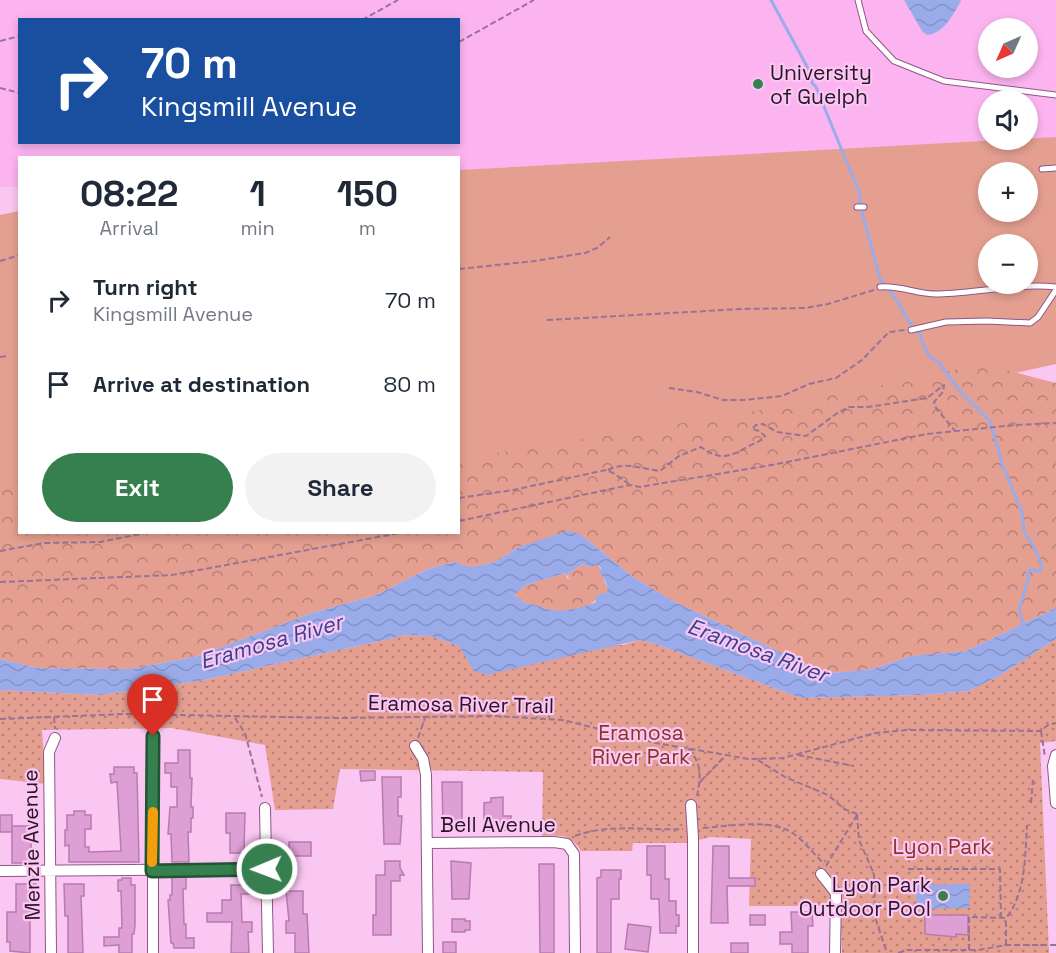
<!DOCTYPE html>
<meta charset="utf-8">
<style>
:root{--surface:#fff;--page:#f2f2f3;--text:#1f2937;--muted:#747a83;--accent:#35804e}
body{margin:0;font-family:"Space Grotesk",sans-serif;background:var(--page);color:var(--text);height:100vh;display:flex;flex-direction:column;font-size:22px;white-space:nowrap}
*{box-sizing:border-box;margin:0}
p{font-size:20px;color:var(--muted)}
.icon{flex:none;width:33px;height:33px;fill:none;stroke:currentColor;stroke-width:2;stroke-linecap:round;stroke-linejoin:round}
.map{position:relative;flex:1;overflow:hidden}
.sheet{position:absolute;left:18px;top:156px;width:442px;height:378px;display:flex;flex-direction:column;background:var(--surface);border-radius:0px;box-shadow:0 3px 9px #0003}
.sheet>*{flex:none}
.hud{position:absolute;left:18px;top:18px;width:442px;height:126px;border-radius:0px;box-shadow:0 3px 9px #0003;background:#1a4fa0;color:#fff;overflow:hidden}
.needle{width:39px;rotate:225deg}
.buttons{position:absolute;left:978px;top:18px;display:grid;gap:12px}
.buttons a{display:grid;place-items:center;width:60px;height:60px;border-radius:50%;background:var(--surface);box-shadow:0 3px 9px #0003;font-size:30px}
.pin{position:absolute;display:grid;place-items:center;width:51px;height:51px;color:#fff;margin:-62px -26px;border-radius:50% 50% 50% 0;rotate:-45deg;box-shadow:0 0 6px #0007}
.pin .icon{rotate:45deg}
.me{position:absolute;width:66px;margin:-33px;rotate:269deg;stroke-linejoin:round;filter:drop-shadow(0 0 4px #0008)}
.turn{display:flex;align-items:center;gap:21px;height:126px;padding:0 24px;font-size:27px}
.turn .icon{width:78px;height:78px;stroke-width:2.5}
.turn b{display:block;font-size:42px;line-height:51px}
.eta{display:flex;justify-content:space-evenly;align-items:center;height:102px;text-align:center}
.eta b{font-size:36px;font-weight:700;line-height:42px}
.primary-button{display:flex;gap:12px;margin-top:auto;padding:12px 24px}
.primary-button a{flex:1;height:69px;border-radius:36px;background:var(--accent);color:#fff;font-size:24px;font-weight:700;line-height:69px;text-align:center}
.primary-button a+a{background:var(--page);color:var(--text)}
ul{padding:0;list-style:none}
li{display:flex;align-items:center;gap:18px;height:84px;padding:0 24px}
li div{flex:1}
li b{display:block;font-size:22px}
li em{font-style:normal}
.map>svg:first-child{display:block}
.built{fill:#fbb4f0;fill-rule:evenodd}
.green{fill:#e49f90;fill-rule:evenodd}
.forest{fill:url(#forest-crowns)}
.park{fill:url(#park-dots)}
.water{fill:url(#water-waves);fill-rule:evenodd}
.lines{fill:none;stroke-linecap:round;stroke-linejoin:round}
.stream{stroke:#9aabea;stroke-width:3}
.building{fill:#de9fd5;stroke:#b87baf;stroke-width:1.5}
.service-casing{stroke:#8f5688;stroke-width:7}
.minor-casing{stroke:#8f5688;stroke-width:12}
.path{stroke:#9a7394;stroke-width:2;stroke-dasharray:6 3;stroke-linecap:butt}
.service{stroke:#fff;stroke-width:5}
.minor{stroke:#fff;stroke-width:10}
.route-casing{stroke:#225333;stroke-width:15}
.route{stroke:#35804e;stroke-width:10}
.slow{stroke:#f59e0b;stroke-width:10}
.poi-dot{fill:#35804e;stroke:#fac6f2;stroke-width:2}
.labels{text-anchor:middle;dominant-baseline:central;stroke-width:4.5;stroke-linejoin:round;paint-order:stroke}
.poi-label{font-size:21px;fill:#2b1328;stroke:#fac6f2;text-anchor:start}
.street-label{font-size:21px;fill:#2b1328;stroke:#fac6f2}
.park-label{font-size:21px;fill:#8a3324;stroke:#fac6f2}
.water-label{font-size:22px;font-style:italic;fill:#35428c;stroke:#fac6f2}
</style>
<div class="map">
<svg width="1056" height="953" viewBox="0 0 1056 953">
<defs>
<pattern id="forest-crowns" width="20" height="18" patternUnits="userSpaceOnUse" patternTransform="scale(1.5)"><rect width="20" height="18" fill="#e49f90"/><path d="M2 6a3 3 0 1 1 6 0M12 15a3 3 0 1 1 6 0" fill="none" stroke="#b98076"/></pattern>
<pattern id="park-dots" width="8" height="8" patternUnits="userSpaceOnUse" patternTransform="scale(1.5)"><rect width="8" height="8" fill="#e49f90"/><path d="M2 2h.1M6 6h.1" fill="none" stroke="#b98076" stroke-width="1.8" stroke-linecap="round"/></pattern>
<pattern id="water-waves" width="16" height="10" patternUnits="userSpaceOnUse" patternTransform="scale(1.5)"><rect width="16" height="10" fill="#9aabea"/><path d="M0 5q4-4 8 0t8 0" fill="none" stroke="#8592c9"/></pattern>
</defs>
<rect width="100%" height="100%" fill="#fac6f2"/>
<path class="built" d="M0 0H1056V137L1028 139V100H988V140H1018L459 170V158H20L19 187H0ZM20 20H459V142H20ZM988 28H1028V68H988Z"/>
<path class="green" d="M1056 137V364L841 411 459 500V170ZM988 172H1028V212H988ZM988 244H1028V284H988Z
M19 211V515L0 508V215Z"/>
<path class="forest" d="M982 364 1056 383V608L966 651 911 656 872 669 832 673 815 669 673 601 633 577 580 534 519 547 495 562 472 567 454 562 428 569 376 595 312 613 198 656 131 669 38 668 0 659V477L19 480 20 532H459V459L751 412Z
M583 564 588 567 598 564 608 590V593H601C589 613 565 612 545 609L541 606 525 603 513 594 526 585 565 573 567 578 571 580 568 577 569 573Z"/>
<path class="park" d="M407 635 430 636 459 646 623 645 640 640 656 644 801 698 922 695 969 691 999 676 1056 639V741L1040 743 1049 953H842L840 906H749L751 839 711 837 686 843H633L632 851H581C570 834 561 835 542 836L543 772 340 769 333 809 275 810 265 745 171 728 42 730 46 784 0 779V690L100 695 199 681Z"/>
<path class="water" d="M904 0H960L961 1C953 14 944 34 927 35L922 31Z
M567 531 580 534 633 577 673 601 815 669 832 673 872 669 911 656 966 651 1056 608V639L999 676 969 691 922 695 801 698 656 644 640 640 486 675 474 671 459 646 430 636 407 635 199 681 100 695 0 690V659L38 668 131 669 198 656 312 613 376 595 428 569 454 562 472 567 495 562 519 547ZM583 564 588 567 598 565 601 568 599 573C604 576 609 587 607 593H601L595 598 596 602C576 610 566 612 545 609L541 606 525 603 514 595 526 585 565 573 573 583 568 577 569 573Z
M970 884 969 908 916 909V885Z"/>
<g class="lines">
<path class="stream" d="M771 0 810 72 812 83 816 87 859 192 863 216 880 279 896 299 908 321 920 334 924 347 929 356 939 363 958 389 990 421 1002 464 1022 512 1024 532 1034 547 1042 566 1039 572 1032 569 1027 572 1029 576 1019 610 1024 626"/>
</g>
<path class="building" d="M178 750H190V778H192L191 807H193V818H191V832H188L189 862H172L171 834H168L170 807H177V787H171V773H165V763H178Z
M114 767H134V773H137L139 862H69V845L65 846V830H67V815H74V811H85V815H91V829H85V847H89V852L121 851 117 782 111 783 110 774H114Z
M360 771H375V780L361 781Z
M382 777H401V797H398V816H402L400 844H384Z
M442 782H462V827H443Z
M503 797V816H511V830H484V803L491 802V798Z
M226 813H245L244 853H230V833H226Z
M0 815H12V832H0Z
M12 826H31V863H12Z
M289 842H311V856H289Z
M647 846H665V879H669V901H676V915H679V926H676V933H660L659 899H651V875H647Z
M713 846H729V878H755V886H727L728 923H711Z
M385 861H400V868L404 875H400V881H391V935H373V915H376V875H385Z
M451 861 471 863 469 899H452Z
M539 864H554V953H540Z
M601 870H621V879H619V899H611V953H597V878L601 877Z
M172 877H186V889H183L184 924H186V938H194V948H174L173 943H171L168 900H170V895H172Z
M122 878H131V885H135V925L134 934H132V953H119V945L104 946V937H119V928H122L121 891H118V880H122Z
M16 884H36V910L30 909V953L10 951V942H7V912H16Z
M64 884H84V896H81L83 953H68V916H65Z
M231 885H252L253 894H241L242 922H252V932H248L249 953H231L232 922H207V913H222V900H231Z
M286 891H303V914H307L309 953H295V933H286V921H289Z
M791 912H811L812 913 813 926H808V953H792V944H780V932H792Z
M750 915H765V925H750Z
M925 915H968V935L956 934V937L925 934Z
M452 919H465V921H470V930H465V932H452Z
M628 924 651 927 648 952 625 949Z
M443 942H456V953H443Z
M731 943H748V953H731Z"/>
<g class="lines">
<g class="service-casing">
<path id="service" d="M858 0 866 31 894 61 944 81 1056 95
M1042 169 1056 168
M857 207H864
M880 287C901 285 918 295 939 294 979 293 1017 283 1056 287
M911 330 946 322 987 321 1030 323 1038 317 1056 290"/>
</g>
<g class="minor-casing">
<path id="minor" d="M153 736V953
M415 746 423 759 426 775 428 953
M1056 755 1053 766 1056 803
M691 805 693 838V953
M265 808 268 953
M428 843 554 842 567 844 574 854 575 953
M0 871 267 869
M821 874 836 893 835 953
M51 953 49 752 55 738"/>
</g>
<path class="path" d="M362 20 398 0
M0 41 20 36
M459 42 534 0
M0 88 20 93
M0 261 20 255
M459 269 535 261 585 253 597 248 610 237
M547 320 742 309 805 308 828 304 874 290
M0 357 7 356
M669 388 697 392 723 400H744L782 396 809 384 836 378 862 360 889 332 905 330
M608 470C626 461 642 469 660 471L679 456 701 447C720 461 730 457 749 446 755 443 760 442 765 436L759 431 752 429 756 425 763 424 777 432 806 436 836 414 849 407H868L927 398 944 385 943 392 934 402 936 408 955 431
M459 498 513 490 606 470 613 473 629 484
M459 521 630 485 640 487 777 464 927 434 1015 425 1056 423
M0 551 44 543 100 542 150 532
M0 582 172 575 405 532
M54 717 55 729
M235 718 245 733 262 797
M0 719 125 714 339 718 494 716 563 720 656 743 749 759 783 758 876 733 906 730 1041 731 1048 725 1056 723
M1041 731 1045 757
M418 738 425 718
M688 749C702 762 701 778 697 796
M798 755 854 766
M758 760 785 777 828 795 844 809 857 814
M700 782 725 756
M1031 803 1033 780
M857 814 859 840 874 874 875 917 887 953
M703 828C729 826 773 818 794 834 805 842 814 854 824 864
M575 836C609 823 648 831 683 829
M826 866 857 815
M908 869H1000L1001 917
M1006 945V918
M969 950V917L1006 918C1026 894 1025 855 1027 825
M898 953 907 950H978L1007 945H1056"/>
<use href="#service" class="service"/>
<use href="#minor" class="minor"/>
</g>
<g class="lines">
<g class="route-casing">
<path id="route" d="M153 736 152 871 267 869"/>
</g>
<use href="#route" class="route"/>
<path class="slow" d="M152 862 153 812"/>
</g>
<g class="poi-dot">
<circle cx="758" cy="84" r="6"/>
<circle cx="943" cy="896" r="6"/>
</g>
<g class="labels">
<g class="poi-label">
<text x="770" y="72">University<tspan x="770" dy="24">of Guelph</tspan></text>
<text x="931" y="884" text-anchor="end">Lyon Park<tspan x="931" dy="24">Outdoor Pool</tspan></text>
</g>
<g class="street-label">
<text transform="translate(461 704) rotate(1)">Eramosa River Trail</text>
<text x="498" y="824">Bell Avenue</text>
<text transform="translate(31 845) rotate(-91)">Menzie Avenue</text>
</g>
<g class="park-label">
<text x="641" y="732">Eramosa<tspan x="641" dy="24">River Park</tspan></text>
<text x="942" y="846">Lyon Park</text>
</g>
<g class="water-label">
<text transform="translate(271 641) rotate(-16)">Eramosa River</text>
<text transform="translate(758 650) rotate(20)">Eramosa River</text>
</g>
</g>
</svg>
<div class="buttons">
<a><svg class="needle" viewBox="-14 -14 28 28"><path d="M0-13l5 13h-10z" fill="#e53935"/><path d="M0 13l5-13h-10z" fill="#747a83"/></svg></a>
<a><svg class="icon" aria-label="sound" viewBox="0 0 24 24"><path d="M4 9h4l5-4v14l-5-4H4zM17 9q2 3 0 6"/></svg></a>
<a>+</a>
<a>−</a>
</div>
<div class="pin" style="left:153px;top:736px;background:#d93025"><svg class="icon" aria-label="arrive" viewBox="0 0 24 24"><path d="M6 21V4h12l-3 4 3 4H6"/></svg></div>
<svg class="me" style="left:267px;top:869px" viewBox="-20 -20 40 40"><circle r="17" fill="#35804e" stroke="#fff" stroke-width="3"/><path d="M0-11L8 9 0 5-8 9z" fill="#fff"/></svg>
<div class="hud">
<div class="turn"><svg class="icon" aria-label="right" viewBox="0 0 24 24"><path d="M7 20v-9h11M14 6l5 5-5 5"/></svg><div><b>70 m</b>Kingsmill Avenue</div></div>
</div>
<section class="sheet">
<div class="eta">
<div><b>08:22</b><p>Arrival</p></div>
<div><b>1</b><p>min</p></div>
<div><b>150</b><p>m</p></div>
</div>
<ul>
<li><svg class="icon" aria-label="right" viewBox="0 0 24 24"><path d="M7 20v-9h11M14 6l5 5-5 5"/></svg><div><b>Turn right</b><p>Kingsmill Avenue</p></div><em>70 m</em></li>
<li><svg class="icon" aria-label="arrive" viewBox="0 0 24 24"><path d="M6 21V4h12l-3 4 3 4H6"/></svg><div><b>Arrive at destination</b></div><em>80 m</em></li>
</ul>
<div class="primary-button"><a>Exit</a><a>Share</a></div>
</section>
</div>
